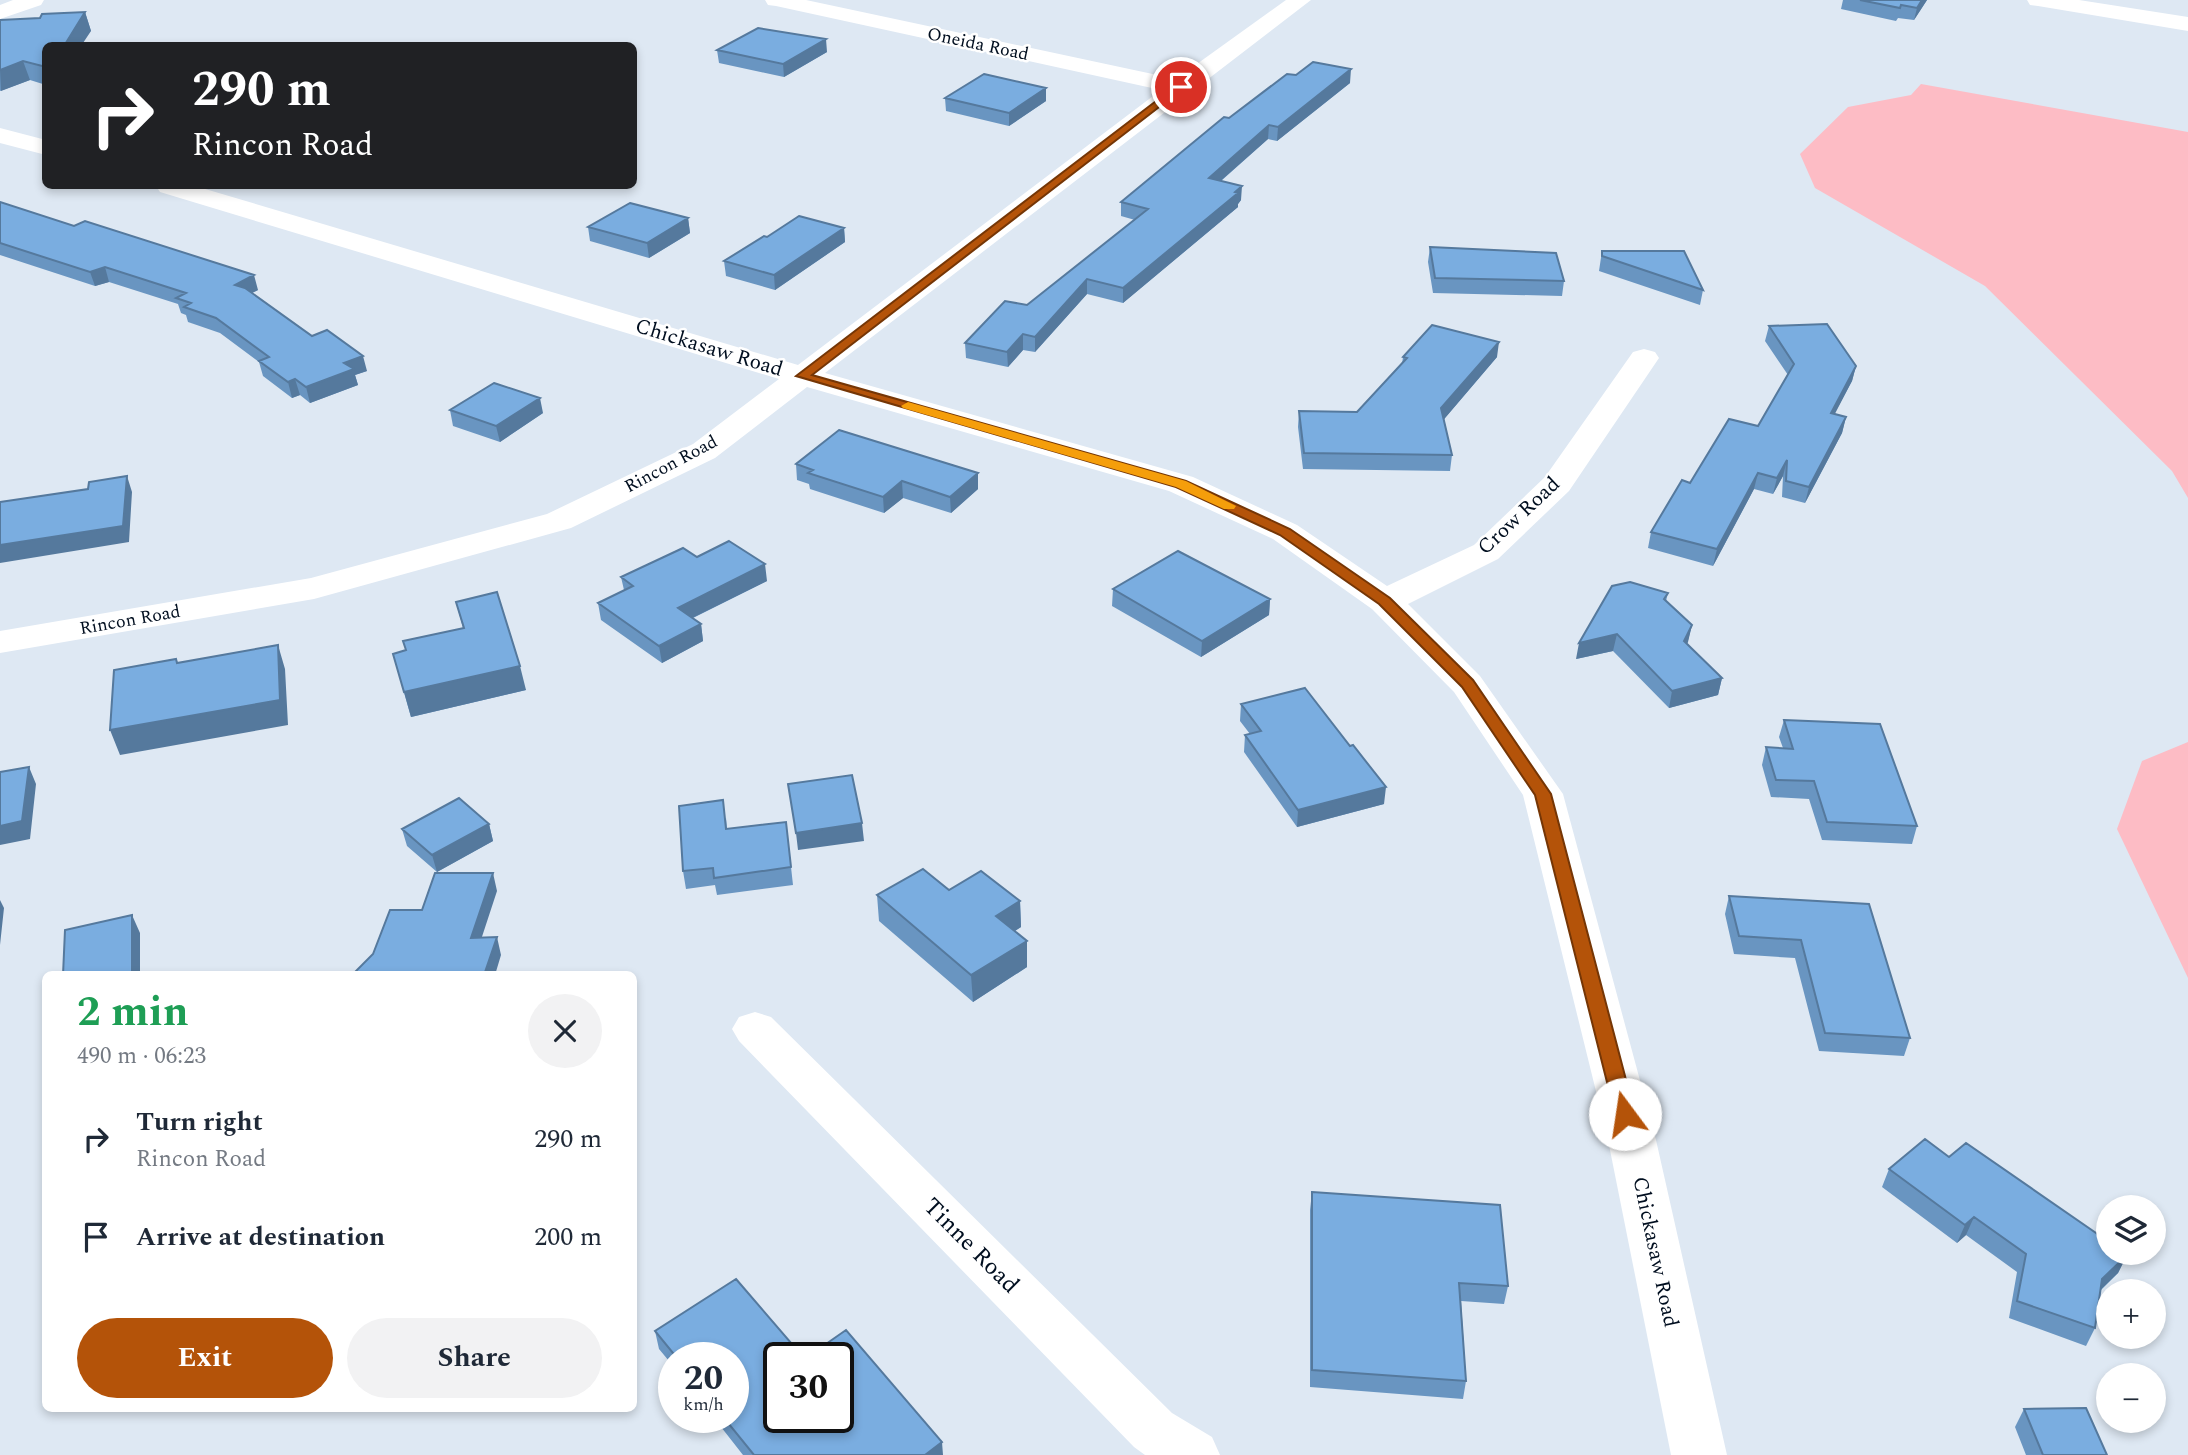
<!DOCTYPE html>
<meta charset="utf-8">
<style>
:root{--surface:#fff;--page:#f2f2f3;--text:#1f2937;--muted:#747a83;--accent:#b45309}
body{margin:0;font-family:Spectral,serif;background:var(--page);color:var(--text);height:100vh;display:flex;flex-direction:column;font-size:26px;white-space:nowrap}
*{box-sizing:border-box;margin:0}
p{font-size:23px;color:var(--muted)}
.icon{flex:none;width:38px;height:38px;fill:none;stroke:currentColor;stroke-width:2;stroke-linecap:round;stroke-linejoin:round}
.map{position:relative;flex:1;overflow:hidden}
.side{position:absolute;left:42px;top:971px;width:595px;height:441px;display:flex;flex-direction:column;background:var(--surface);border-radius:10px;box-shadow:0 4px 10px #0003}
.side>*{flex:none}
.hud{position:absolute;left:42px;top:42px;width:595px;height:147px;border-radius:10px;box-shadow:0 4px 10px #0003;background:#202124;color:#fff;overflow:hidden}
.fabs{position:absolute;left:2096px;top:1195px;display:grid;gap:14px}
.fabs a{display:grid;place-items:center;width:70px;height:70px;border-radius:50%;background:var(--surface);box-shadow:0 4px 10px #0003;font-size:35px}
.speed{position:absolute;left:658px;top:1342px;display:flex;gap:14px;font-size:35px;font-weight:700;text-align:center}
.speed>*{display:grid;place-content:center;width:91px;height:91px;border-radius:50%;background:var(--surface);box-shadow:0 4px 10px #0003;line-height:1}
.speed small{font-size:18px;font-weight:400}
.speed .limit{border:4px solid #111;border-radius:10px;background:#fff;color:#111}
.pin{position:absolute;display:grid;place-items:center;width:60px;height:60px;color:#fff;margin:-30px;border:4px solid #fff;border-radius:50%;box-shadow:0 2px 7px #0007}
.me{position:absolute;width:77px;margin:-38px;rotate:346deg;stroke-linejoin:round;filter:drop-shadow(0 0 5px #0008)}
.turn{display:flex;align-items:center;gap:24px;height:147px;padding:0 35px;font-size:32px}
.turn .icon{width:91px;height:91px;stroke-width:2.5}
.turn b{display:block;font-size:49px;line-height:60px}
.round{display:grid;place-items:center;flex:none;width:74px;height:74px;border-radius:37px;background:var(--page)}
.headline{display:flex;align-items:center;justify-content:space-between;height:119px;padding:0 35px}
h1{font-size:42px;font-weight:700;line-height:52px;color:#1e9e55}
.primary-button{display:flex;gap:14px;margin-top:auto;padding:14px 35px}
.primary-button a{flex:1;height:80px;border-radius:42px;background:var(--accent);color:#fff;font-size:28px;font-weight:700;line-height:80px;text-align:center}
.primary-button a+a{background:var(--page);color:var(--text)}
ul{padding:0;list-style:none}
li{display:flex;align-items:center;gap:21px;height:98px;padding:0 35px}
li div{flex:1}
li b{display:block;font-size:26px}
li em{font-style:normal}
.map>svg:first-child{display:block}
.green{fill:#fdbcc5}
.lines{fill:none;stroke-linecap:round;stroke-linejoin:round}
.minor{fill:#fff;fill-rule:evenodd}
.wall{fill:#6995c1}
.shaded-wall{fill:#55799d}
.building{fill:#7aade0;stroke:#55799d;stroke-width:2}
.route{fill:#b45309;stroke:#753606;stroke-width:2}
.slow{fill:#f59e0b}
.labels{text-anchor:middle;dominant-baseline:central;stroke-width:5;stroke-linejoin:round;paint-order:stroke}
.far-street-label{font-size:18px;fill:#000e1f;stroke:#fff}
.street-label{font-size:21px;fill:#000e1f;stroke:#fff}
.near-street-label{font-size:24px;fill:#000e1f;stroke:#fff}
</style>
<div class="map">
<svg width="2188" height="1455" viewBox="0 0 2188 1455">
<rect width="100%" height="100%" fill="#dee8f3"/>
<path class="green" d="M1921 84 2188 132V498L2172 471 1985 286 1815 188 1800 154 1848 107 1911 95Z
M2188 742V978L2117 829 2142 761Z"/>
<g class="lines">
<path class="minor" d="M13 0H44L41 5 0 19V5Z
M765 0H806L1176 79 1286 0H1311L825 373 1193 477 1297 525 1387 586 1474 545 1545 477 1633 352 1644 349 1655 352 1659 358 1569 491 1498 559 1408 604 1480 676 1563 794 1656 1140 1727 1455H1671L1608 1140 1523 795 1454 692 1372 609 1273 539 1169 491 807 387 715 458 571 528 314 599 0 653V631L311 578 547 514 693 444 779 379 160 192 156 186H195L798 365 1161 90 776 6 768 5Z
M2027 0H2079L2188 17V31L2038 6 2030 5Z
M0 128 46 140V155L0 143Z
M755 1012 771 1017 1172 1413 1212 1437 1220 1455H1145L1134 1447 739 1041 732 1029 739 1017Z"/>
</g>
<path class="wall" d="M1843 0H1927L1914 20 1898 18 1896 21 1841 9Z
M85 12 91 31 46 46V85L30 80 0 91V20L40 18Z
M717 50 827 52 784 77 719 63Z
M1296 75 1350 83 1277 141 1268 139 1221 181 1241 200 1238 204V207L1123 303 1087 294 1035 352 1023 350 1008 367 966 358 965 343 1027 305 1135 220 1121 216V202L1229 118Z
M945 98 1046 101 1009 126 946 111Z
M0 202 258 290 252 293 312 336 367 371 355 375 358 385 310 403 300 395 292 398 263 376 259 362 220 333 188 322 186 315 181 313 178 304 109 282 95 286 0 255Z
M688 218 690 233 649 258 590 241 588 227Z
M844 228 845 242 775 290 726 276 724 261 767 237Z
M1430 247 1564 281 1562 296 1433 293 1428 262Z
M1602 251 1703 290 1700 305 1599 271Z
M1769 326 1856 366 1852 381 1834 414 1846 417 1842 433 1805 503 1782 497 1783 476 1773 494 1754 489 1713 566 1648 548 1651 532 1690 483 1758 426 1788 375 1765 341Z
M1403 357H1497L1444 419 1452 455 1450 471 1303 469 1298 427 1299 411 1357 412 1402 364Z
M450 410 543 413 500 442 453 426Z
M796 464 978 473V489L951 513 903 498 884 513 810 489 809 484 797 480Z
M697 557 767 581 693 618 701 624 703 641 662 663 601 620 598 603 624 590 621 577Z
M1113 589 1270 599 1269 615 1201 657 1112 606Z
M1668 593 1666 601 1692 625 1687 644 1722 678 1718 695 1669 708 1613 651 1576 659Z
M456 602 526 690 411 717 393 654 405 651 463 628Z
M1241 704 1384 804 1297 827 1244 752 1245 735 1250 734 1240 721Z
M1784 720 1917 826 1912 844 1822 840 1809 799 1771 797 1762 765 1766 747 1783 748 1779 737Z
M726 818 727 829 786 822 793 885 717 895 715 885 686 889 683 871Z
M489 824 493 841 437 872 407 846 402 829Z
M949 890 1020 901 1021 927 1015 931 1027 941V967L973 1002 879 921 877 895Z
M1729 896 1869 904 1910 1038 1904 1056 1819 1051 1795 958 1734 954 1725 914Z
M1949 1157 2127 1255 2118 1273 2101 1290 2095 1328 2086 1346 2009 1318 2017 1272 1966 1235 1957 1243 1882 1187 1889 1169Z
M1312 1192 1508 1286 1504 1304 1461 1301 1466 1381 1463 1399 1310 1387V1210Z
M655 1331 804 1358 943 1455H743L714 1418H733V1358H674V1367L659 1349Z
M2024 1409 2107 1455H2026L2015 1427Z"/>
<path class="shaded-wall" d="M1922 0H1927L1914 20 1917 8Z
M85 12 91 31 81 46H64Z
M826 39 827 52 784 77 783 64Z
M23 61 30 80 1 91 0 70Z
M1351 69 1350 83 1277 141 1278 127Z
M1046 88V101L1009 126V113Z
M1269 125 1268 139 1208 192 1209 178Z
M1242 186 1241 200 1238 204V207L1123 303V288Z
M688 218 690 233 649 258 647 243Z
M844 228 845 242 775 290 774 275Z
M105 267 109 282 95 286 90 272Z
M254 275 258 290 239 299 235 285Z
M1087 279V294L1035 352V337Z
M1023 334V350L1008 367 1007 352Z
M1499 342 1497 357 1440 424 1441 408Z
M363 356 367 371 355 375 358 385 310 403 306 387 344 363Z
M1856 366 1852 381 1827 429 1831 413Z
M295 379 300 395 292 398 288 382Z
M540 398 543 413 500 442 496 426Z
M1846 417 1842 433 1805 503 1809 487Z
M1787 460 1783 476 1773 494 1777 478Z
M978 473V489L951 513 950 497Z
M1758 473 1754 489 1713 566 1717 549Z
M127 476 132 492 129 542 0 563V545Z
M902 481 903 498 884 513 883 497Z
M765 564 767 581 680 624 678 608Z
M1270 599 1269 615 1201 657 1202 641Z
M701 624 703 641 662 663 659 646Z
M1692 625 1688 642 1680 657 1684 641Z
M1617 634 1613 651 1576 659 1579 643Z
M278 645 285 669 288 725 120 755 110 730Z
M520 666 526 690 411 717 404 692Z
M1722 678 1718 695 1669 708 1672 691Z
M29 767 36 784 30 839 0 845V826Z
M1386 787 1384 804 1297 827 1298 810Z
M862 823 864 841 798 850 796 833Z
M489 824 493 841 437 872 432 855Z
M493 873 497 891 476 955 471 938Z
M0 900 4 908 0 945Z
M1020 901 1021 927 997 942 996 916Z
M132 915 140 933V975H132Z
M497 937 501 955 495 975H484Z
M1027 941V967L973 1002 971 975Z
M1974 1217 1966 1235 1957 1243 1965 1225Z
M2127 1255 2118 1273 2093 1297 2102 1279Z
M942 1442 943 1455H925Z"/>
<path class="building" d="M1860 0H1922L1917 8 1901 5 1900 8Z
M85 12 64 46H46V67L23 61 0 70V20L40 18 42 14Z
M758 28 826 39 783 64 717 50Z
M1313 62 1351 69 1278 127 1269 125 1209 178 1242 186 1235 192 1238 193 1123 288 1087 279 1035 337 1023 334 1007 352 965 343 1005 301 1027 305 1148 209 1121 202 1224 117 1229 118 1287 74 1296 75Z
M984 74 1046 88 1009 113 945 98Z
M0 202 74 226 85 221 254 275 235 285 245 288 312 336 327 330 363 356 344 363 354 369 306 387 295 379 288 382 259 361 269 357 216 318 184 307 191 303 176 298 186 293 105 267 90 272 0 243Z
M630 203 688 218 647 243 588 227Z
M799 216 844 228 774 275 724 261 764 236 767 237Z
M1430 247 1556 253 1564 281 1435 278Z
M1602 251H1684L1703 290 1602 256Z
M1827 324 1856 366 1831 413 1846 417 1809 487 1786 481 1787 460 1777 478 1758 473 1717 549 1651 532 1682 480 1690 483 1729 419 1758 426 1794 364 1769 326Z
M1432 325 1499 342 1441 408 1452 455 1304 453 1299 411 1357 412 1407 358 1403 357Z
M494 383 540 398 496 426 450 410Z
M839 430 978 473 950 497 902 481 883 497 808 473 813 470 796 464Z
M127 476 123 526 0 545V502L88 489 89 482Z
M729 541 765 564 678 608 701 624 659 646 598 603 633 586 621 577 683 548 697 557Z
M1178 551 1270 599 1202 641 1113 589Z
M1630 582 1668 593 1664 599 1692 625 1684 641 1722 678 1672 691 1617 634 1579 643 1612 586Z
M497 592 520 666 404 692 393 654 406 650 403 641 464 628 456 602Z
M278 645 280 700 110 730 114 670 176 659 177 663Z
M1305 688 1350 746 1353 745 1386 787 1298 810 1245 735 1261 731 1241 704Z
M1784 720 1880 724 1917 826 1827 822 1814 781 1776 780 1766 747 1793 749Z
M29 767 22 821 0 826V772Z
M852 775 862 823 796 833 788 784Z
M459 798 489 824 432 855 402 829Z
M723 800 726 829 786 822 791 867 714 878 713 868 683 871 679 806Z
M923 869 949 890 981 871 1020 901 996 916 1027 941 971 975 877 895Z
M435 873H493L471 938 497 937 484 975H360L354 973 373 954 390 910H422Z
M1729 896 1869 904 1910 1038 1825 1033 1801 940 1739 936Z
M132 915V975H63L65 930Z
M1925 1139 1949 1157 1966 1143 2109 1242V1253H2124L2127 1255 2102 1279 2095 1328 2017 1301 2026 1254 1974 1217 1965 1225 1889 1169Z
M1312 1192 1500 1205 1508 1286 1459 1283 1466 1381 1312 1370Z
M736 1279 804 1358H779V1418H838V1358H806L846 1330 942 1442 925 1455H754L724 1418H733V1358H677L655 1331Z
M2086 1408 2107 1455H2043L2024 1409Z"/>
<path class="route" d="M1177 85 1185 87 812 375 1186 481 1290 529 1390 598 1473 680 1551 794 1635 1114 1632 1119 1625 1121 1618 1119 1615 1114 1535 795 1462 687 1379 604 1280 535 1176 487 796 376Z"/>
<path class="slow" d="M908 402 1186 481 1236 506 1234 509H1224L1176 487 903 408 901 406Z"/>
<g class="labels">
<g class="far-street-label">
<text transform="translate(978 44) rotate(12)">Oneida Road</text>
<text transform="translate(671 464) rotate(-28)">Rincon Road</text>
<text transform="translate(130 620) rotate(-10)">Rincon Road</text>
</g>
<g class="street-label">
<text transform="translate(709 348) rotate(17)">Chickasaw Road</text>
<text transform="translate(1519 516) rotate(-43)">Crow Road</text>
<text transform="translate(1655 1252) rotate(78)">Chickasaw Road</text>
</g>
<g class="near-street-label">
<text transform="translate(971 1246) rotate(45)">Tinne Road</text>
</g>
</g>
</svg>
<div class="fabs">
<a><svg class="icon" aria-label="layers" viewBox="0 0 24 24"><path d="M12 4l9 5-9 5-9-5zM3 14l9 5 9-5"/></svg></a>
<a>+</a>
<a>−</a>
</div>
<div class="speed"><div>20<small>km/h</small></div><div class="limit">30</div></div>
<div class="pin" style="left:1181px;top:87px;background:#d93025"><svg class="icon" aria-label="arrive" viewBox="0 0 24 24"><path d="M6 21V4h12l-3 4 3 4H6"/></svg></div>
<svg class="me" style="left:1625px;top:1114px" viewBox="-20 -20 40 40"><circle r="19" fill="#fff"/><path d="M0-13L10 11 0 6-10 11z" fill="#b45309"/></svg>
<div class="hud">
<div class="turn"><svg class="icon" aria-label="right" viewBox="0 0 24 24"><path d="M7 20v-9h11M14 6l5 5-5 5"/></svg><div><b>290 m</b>Rincon Road</div></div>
</div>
<section class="side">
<div class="headline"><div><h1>2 min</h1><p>490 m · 06:23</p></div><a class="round"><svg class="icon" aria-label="close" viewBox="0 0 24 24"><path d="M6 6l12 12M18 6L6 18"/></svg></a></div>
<ul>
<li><svg class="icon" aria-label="right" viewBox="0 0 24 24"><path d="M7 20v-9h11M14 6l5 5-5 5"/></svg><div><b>Turn right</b><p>Rincon Road</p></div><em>290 m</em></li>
<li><svg class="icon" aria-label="arrive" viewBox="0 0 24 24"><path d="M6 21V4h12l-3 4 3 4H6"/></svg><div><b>Arrive at destination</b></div><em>200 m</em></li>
</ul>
<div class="primary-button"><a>Exit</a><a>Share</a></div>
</section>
</div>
